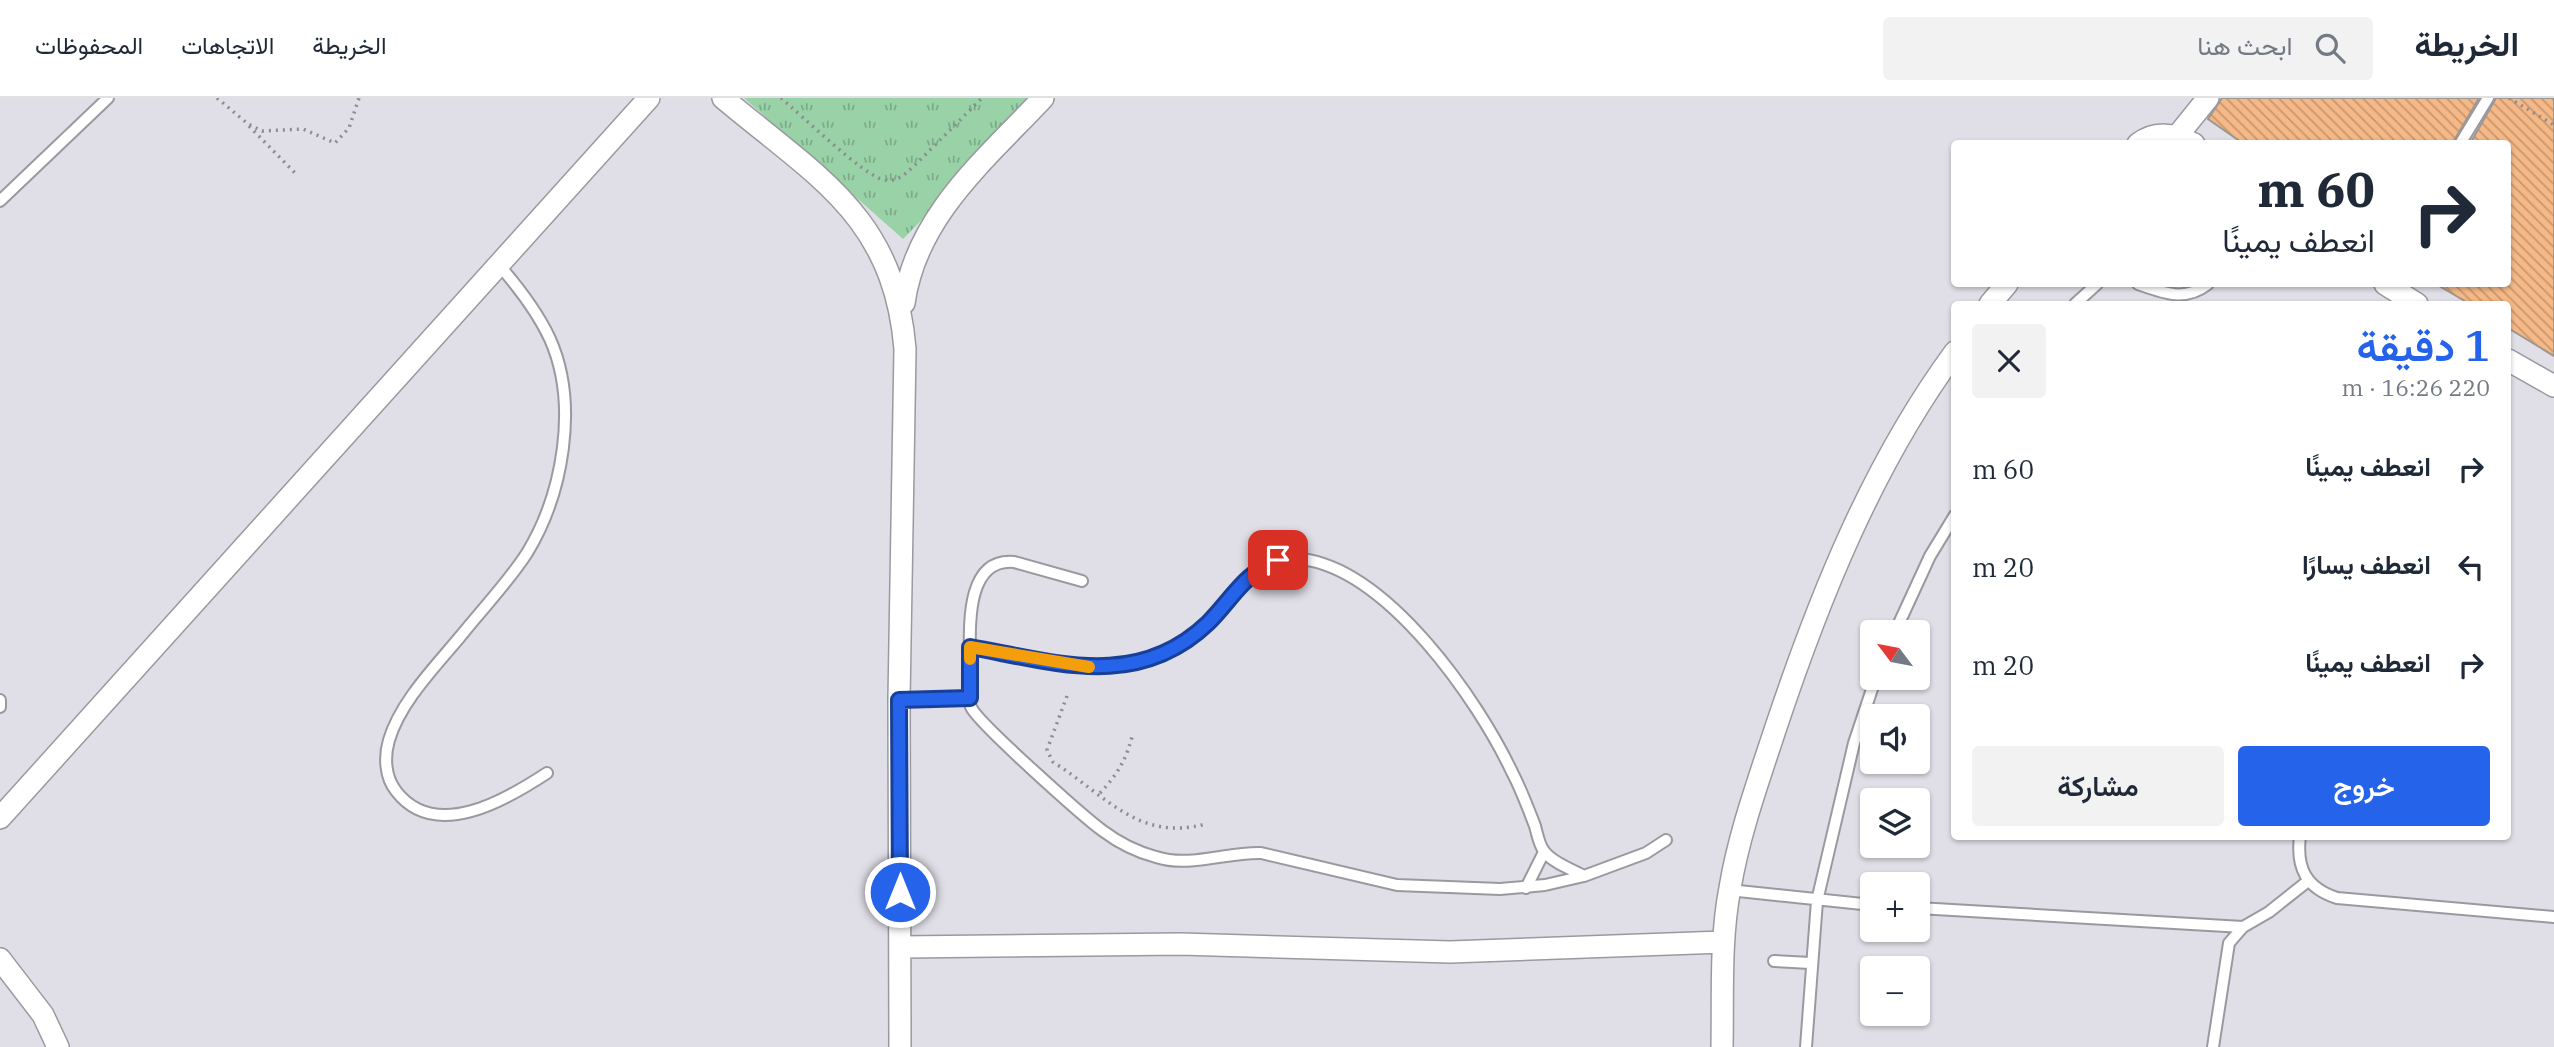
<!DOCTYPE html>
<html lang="ar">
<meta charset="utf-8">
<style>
:root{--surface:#fff;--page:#f2f2f3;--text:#1f2937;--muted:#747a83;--line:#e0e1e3;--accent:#2563eb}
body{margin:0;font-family:"IBM Plex Serif",Vazirmatn,serif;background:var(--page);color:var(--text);direction:rtl;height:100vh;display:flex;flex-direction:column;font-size:26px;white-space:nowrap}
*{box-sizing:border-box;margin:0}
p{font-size:23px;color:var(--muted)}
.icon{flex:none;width:38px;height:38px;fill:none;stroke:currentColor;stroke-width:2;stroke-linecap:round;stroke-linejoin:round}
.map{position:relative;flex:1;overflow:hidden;direction:ltr}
.side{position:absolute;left:1951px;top:203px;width:560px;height:539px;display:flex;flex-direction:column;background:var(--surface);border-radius:7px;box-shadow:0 2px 5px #0004;direction:rtl}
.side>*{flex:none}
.banner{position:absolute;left:1951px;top:42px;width:560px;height:147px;border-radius:7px;box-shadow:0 2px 5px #0004;direction:rtl;background:#fff;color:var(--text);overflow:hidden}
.needle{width:46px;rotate:302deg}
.buttons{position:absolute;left:1860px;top:522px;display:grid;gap:14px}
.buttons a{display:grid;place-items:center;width:70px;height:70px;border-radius:7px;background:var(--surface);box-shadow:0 2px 5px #0004;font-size:35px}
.pin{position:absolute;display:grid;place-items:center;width:60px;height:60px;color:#fff;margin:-30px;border-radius:14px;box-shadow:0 4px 10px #0006}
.me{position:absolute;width:77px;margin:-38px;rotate:0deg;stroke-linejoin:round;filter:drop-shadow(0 0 5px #0008)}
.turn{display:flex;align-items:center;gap:24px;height:147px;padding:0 21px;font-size:32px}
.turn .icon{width:91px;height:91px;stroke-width:2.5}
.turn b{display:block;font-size:49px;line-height:60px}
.round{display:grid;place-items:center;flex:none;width:74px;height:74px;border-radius:7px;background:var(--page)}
.summary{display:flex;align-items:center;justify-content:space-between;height:119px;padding:0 21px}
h1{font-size:42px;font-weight:600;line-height:52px;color:var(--accent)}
.cta{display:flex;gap:14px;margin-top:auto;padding:14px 21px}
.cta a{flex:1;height:80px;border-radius:7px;background:var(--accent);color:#fff;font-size:28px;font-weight:600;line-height:80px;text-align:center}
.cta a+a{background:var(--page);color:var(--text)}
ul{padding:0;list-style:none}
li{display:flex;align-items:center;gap:21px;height:98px;padding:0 21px}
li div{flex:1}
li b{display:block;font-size:26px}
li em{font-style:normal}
header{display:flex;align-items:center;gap:42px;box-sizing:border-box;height:98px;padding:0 35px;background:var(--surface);border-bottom:2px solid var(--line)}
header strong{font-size:33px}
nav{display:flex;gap:38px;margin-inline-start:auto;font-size:24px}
.search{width:490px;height:63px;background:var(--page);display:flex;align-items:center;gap:18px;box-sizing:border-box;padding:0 24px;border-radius:7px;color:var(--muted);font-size:26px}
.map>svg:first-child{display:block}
.park{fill:url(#park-tufts)}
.building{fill:url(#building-back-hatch);stroke:#9d9792;stroke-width:2}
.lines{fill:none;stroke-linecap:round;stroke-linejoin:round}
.lane-casing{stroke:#9b99a0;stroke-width:14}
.street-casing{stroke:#9b99a0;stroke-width:24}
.path{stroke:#8d8b91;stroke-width:3.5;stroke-dasharray:2 5;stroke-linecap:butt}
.lane{stroke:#fff;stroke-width:10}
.street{stroke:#fff;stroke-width:21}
.route-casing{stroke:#184099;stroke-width:18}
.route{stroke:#2563eb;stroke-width:12}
.slow{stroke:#f59e0b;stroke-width:12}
</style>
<header>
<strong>الخريطة</strong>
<div class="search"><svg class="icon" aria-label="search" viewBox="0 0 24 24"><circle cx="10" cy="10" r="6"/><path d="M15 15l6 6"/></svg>ابحث هنا</div>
<nav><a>الخريطة</a><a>الاتجاهات</a><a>المحفوظات</a></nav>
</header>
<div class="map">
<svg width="2554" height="949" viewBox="0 0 2554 949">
<defs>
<pattern id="park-tufts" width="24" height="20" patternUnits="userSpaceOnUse" patternTransform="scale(1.75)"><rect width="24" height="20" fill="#98d2a6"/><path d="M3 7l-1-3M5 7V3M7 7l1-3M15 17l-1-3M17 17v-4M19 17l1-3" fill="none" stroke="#7dab88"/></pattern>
<pattern id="building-back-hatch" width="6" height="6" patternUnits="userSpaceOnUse" patternTransform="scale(1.75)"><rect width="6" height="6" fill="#f5b886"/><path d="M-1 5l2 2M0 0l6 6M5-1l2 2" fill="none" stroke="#c7976f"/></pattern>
</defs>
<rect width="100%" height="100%" fill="#e0dee6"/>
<path class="park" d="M744 0H1042L903 141Z"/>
<path class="building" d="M2222 0H2479L2452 46H2244L2208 21Z
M2496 0H2554V258L2508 230V206H2470L2436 186H2508V46H2470Z"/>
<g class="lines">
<g class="lane-casing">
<path id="lane" d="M2460 46 2488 0
M0 103 108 0
M499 167C519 190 537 213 550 241 579 306 563 396 527 455 509 483 485 508 464 534 438 566 401 602 389 642 384 659 385 679 396 693 435 744 506 702 547 675
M2138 186C2163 195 2185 204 2208 186
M2075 206 2097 186
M1082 483 1014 464C964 460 970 532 970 566 969 579 967 597 971 609 977 624 1085 720 1103 733 1119 745 1137 754 1156 759 1190 770 1226 754 1261 755L1397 787 1500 791 1545 787 1584 778 1646 755 1666 742
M1895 534 1930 458 1955 417
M969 549C1025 559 1087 579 1143 563 1168 556 1192 541 1210 522 1236 495 1258 455 1302 461 1388 472 1478 602 1512 674 1521 691 1528 710 1535 728 1537 735 1539 747 1544 753 1551 764 1573 772 1584 778
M0 602V609
M899 602 970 600
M2300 738C2296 770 2306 790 2337 800L2554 819
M1526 790 1544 754
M1729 792 1872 807
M1918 810 2243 829
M1774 863 1810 865
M1806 949 1817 803 1854 645 1876 579
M2213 949 2229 845 2243 829 2269 814 2308 783"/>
</g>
<g class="street-casing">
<path id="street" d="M723 0C817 79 894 118 905 251L899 602 900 949
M2178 37 2208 0
M2138 46C2156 32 2175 36 2194 46
M2385 186 2417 206
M904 205C916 118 986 61 1043 0
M1990 206 2007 186
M2508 262 2554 288
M0 720 649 0
M901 849 1181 846 1450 854 1723 844
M0 861 43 917 58 949
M1722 949C1723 896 1720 842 1730 790 1739 736 1758 684 1775 632 1819 500 1872 367 1955 254"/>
</g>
<path class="path" d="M217 0 248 26 262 33 303 31 335 45 349 30 359 0
M781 0C800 16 864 78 884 82 897 84 904 77 913 69L982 0
M2509 0 2554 27
M249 28 298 78
M1067 598 1047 652 1053 664C1107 698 1138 744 1206 726
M1100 695C1118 676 1127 660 1133 635"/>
<use href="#lane" class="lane"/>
<use href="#street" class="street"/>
</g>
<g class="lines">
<g class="route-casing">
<path id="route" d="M900 794 899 602 970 600V549C1054 564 1137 593 1208 525 1233 500 1243 476 1278 462"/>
</g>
<use href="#route" class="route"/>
<path class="slow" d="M970 561V549L1089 569"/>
</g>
</svg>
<div class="buttons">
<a><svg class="needle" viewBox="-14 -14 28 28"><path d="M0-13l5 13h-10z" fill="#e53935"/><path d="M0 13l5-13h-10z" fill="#747a83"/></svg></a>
<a><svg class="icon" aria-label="sound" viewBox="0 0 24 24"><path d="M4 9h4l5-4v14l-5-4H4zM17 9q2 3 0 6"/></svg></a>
<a><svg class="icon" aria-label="layers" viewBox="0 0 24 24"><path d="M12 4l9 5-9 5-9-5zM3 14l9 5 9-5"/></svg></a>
<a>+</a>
<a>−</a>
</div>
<div class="pin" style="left:1278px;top:462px;background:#d93025"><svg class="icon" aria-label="arrive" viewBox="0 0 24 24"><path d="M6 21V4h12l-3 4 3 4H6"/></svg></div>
<svg class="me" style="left:900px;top:794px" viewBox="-20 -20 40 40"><circle r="17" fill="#2563eb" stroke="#fff" stroke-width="3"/><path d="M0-11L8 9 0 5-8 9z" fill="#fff"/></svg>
<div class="banner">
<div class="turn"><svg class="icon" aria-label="right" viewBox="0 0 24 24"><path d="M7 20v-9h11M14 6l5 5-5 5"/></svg><div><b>60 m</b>انعطف يمينًا</div></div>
</div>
<section class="side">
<div class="summary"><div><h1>1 دقيقة</h1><p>220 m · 16:26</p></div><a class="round"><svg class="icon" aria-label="close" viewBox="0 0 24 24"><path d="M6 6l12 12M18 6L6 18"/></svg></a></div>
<ul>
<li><svg class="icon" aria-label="right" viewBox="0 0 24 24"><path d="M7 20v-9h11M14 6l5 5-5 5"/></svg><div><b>انعطف يمينًا</b></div><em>60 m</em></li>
<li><svg class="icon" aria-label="left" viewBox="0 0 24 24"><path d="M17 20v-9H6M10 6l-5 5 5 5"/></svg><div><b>انعطف يسارًا</b></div><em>20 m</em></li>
<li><svg class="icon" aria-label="right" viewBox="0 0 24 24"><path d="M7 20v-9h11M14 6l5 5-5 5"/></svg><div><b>انعطف يمينًا</b></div><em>20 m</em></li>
</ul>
<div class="cta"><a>خروج</a><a>مشاركة</a></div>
</section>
</div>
